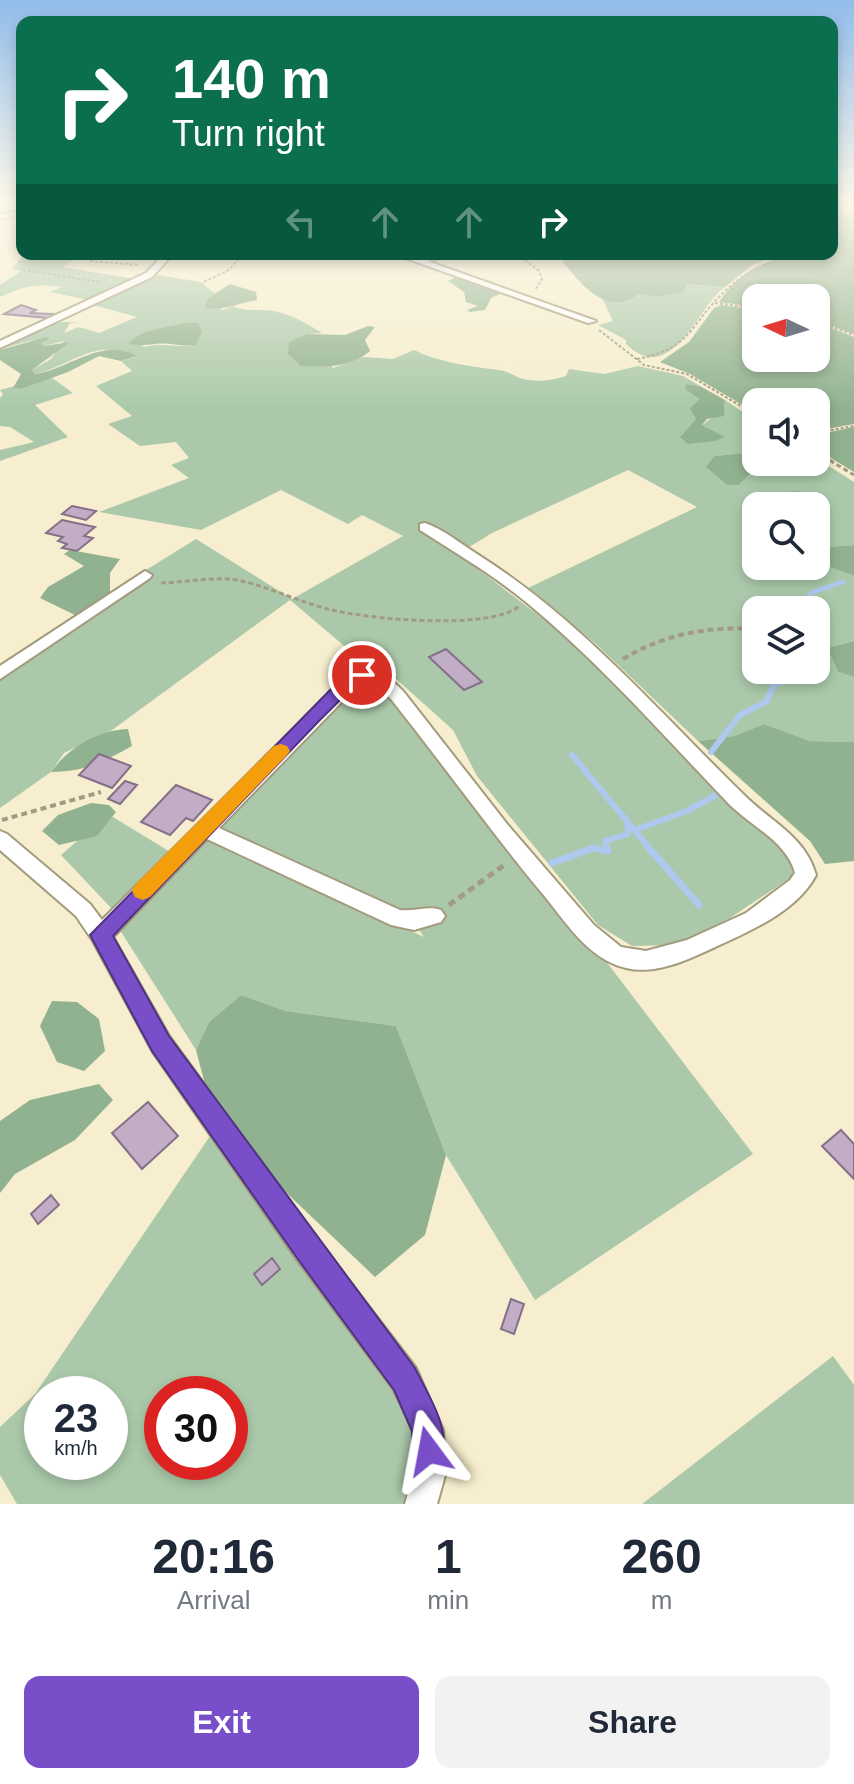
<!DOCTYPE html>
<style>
:root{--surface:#fff;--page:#f2f2f3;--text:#1f2937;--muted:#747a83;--accent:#784fc8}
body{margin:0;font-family:Arial,sans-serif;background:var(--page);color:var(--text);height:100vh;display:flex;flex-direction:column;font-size:30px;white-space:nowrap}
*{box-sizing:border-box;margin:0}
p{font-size:26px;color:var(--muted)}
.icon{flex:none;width:44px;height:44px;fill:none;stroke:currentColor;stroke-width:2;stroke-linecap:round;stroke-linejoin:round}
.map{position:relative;height:1504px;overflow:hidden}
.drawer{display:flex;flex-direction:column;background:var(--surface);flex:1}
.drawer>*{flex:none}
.banner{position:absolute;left:16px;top:16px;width:822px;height:244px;border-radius:16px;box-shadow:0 4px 12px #0003;background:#0b6e4f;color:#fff;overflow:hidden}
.needle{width:52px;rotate:274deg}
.controls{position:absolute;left:742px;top:284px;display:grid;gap:16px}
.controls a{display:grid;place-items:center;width:88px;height:88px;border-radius:16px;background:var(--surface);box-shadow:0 4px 12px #0003;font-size:40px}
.speed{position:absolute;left:24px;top:1376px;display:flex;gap:16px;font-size:40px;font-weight:700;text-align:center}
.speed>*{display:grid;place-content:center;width:104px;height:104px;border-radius:50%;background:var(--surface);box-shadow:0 4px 12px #0003;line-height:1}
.speed small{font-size:20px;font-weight:400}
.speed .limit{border:12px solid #d22;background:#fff;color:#111}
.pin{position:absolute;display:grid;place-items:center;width:68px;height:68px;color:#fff;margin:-34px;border:4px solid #fff;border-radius:50%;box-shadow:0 2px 8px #0007}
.me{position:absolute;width:88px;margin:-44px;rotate:347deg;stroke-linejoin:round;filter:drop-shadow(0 0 6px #0008)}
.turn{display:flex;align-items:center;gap:28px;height:168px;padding:0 24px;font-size:36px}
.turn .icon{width:104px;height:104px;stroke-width:2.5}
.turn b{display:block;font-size:56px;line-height:68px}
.lanes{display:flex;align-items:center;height:76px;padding:0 24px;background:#0003;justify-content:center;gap:40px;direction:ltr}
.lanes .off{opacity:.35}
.eta{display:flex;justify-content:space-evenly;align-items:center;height:136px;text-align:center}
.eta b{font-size:48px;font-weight:700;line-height:56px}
.primary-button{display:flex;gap:16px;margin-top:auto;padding:16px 24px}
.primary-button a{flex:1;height:92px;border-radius:16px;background:var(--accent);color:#fff;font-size:32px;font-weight:700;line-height:92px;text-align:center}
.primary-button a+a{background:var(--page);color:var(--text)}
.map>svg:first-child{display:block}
.green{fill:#abc9aa;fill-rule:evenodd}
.forest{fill:#91b290}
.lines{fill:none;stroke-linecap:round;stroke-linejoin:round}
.stream-far2{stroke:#aec8ee;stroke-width:5}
.stream-far1{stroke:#aec8ee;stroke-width:6}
.stream{stroke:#aec8ee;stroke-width:7}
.building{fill:#c2adc6;stroke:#847088;stroke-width:2}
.minor-casing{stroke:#a39b7d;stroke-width:4}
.path-far3{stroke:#a19b83;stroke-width:2;stroke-dasharray:3 2;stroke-linecap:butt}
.path-far2{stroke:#a19b83;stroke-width:3;stroke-dasharray:5 3;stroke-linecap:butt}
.path-far1{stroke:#a19b83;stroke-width:4;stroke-dasharray:6 4;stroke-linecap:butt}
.path{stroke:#a19b83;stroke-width:5;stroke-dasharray:7 5;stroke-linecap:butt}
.minor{fill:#fff;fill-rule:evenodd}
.route{fill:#784fc8;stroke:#4e3382;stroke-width:2}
.slow{fill:#f59e0b}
</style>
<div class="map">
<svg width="854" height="1504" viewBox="0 0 854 1504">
<rect width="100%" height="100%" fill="#f6eece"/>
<path class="green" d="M24 254H85L62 267 136 279 89 300 50 292 62 287C33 283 23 287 0 297V285L21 271 12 269Z
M152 274 201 282 215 294 208 298 223 310 233 306C247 313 264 308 279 312 293 316 310 325 322 333L307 334 333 368 363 357 393 359 414 350C438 362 472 367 499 370 509 371 518 379 528 380 542 382 553 380 566 376L569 369 604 374 638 366 683 376 700 386 686 384 700 399 696 419 681 436 724 437 702 425 725 408V400L756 421V452L714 456 707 466 727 485 781 462 816 469 821 461 854 482V545L827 547 829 567 854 576V641L827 648 838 672 854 677V742L810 741 764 724 734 736 698 741 596 644 528 588 697 507 628 470 492 533 458 554 567 637 789 856 793 876 730 918 677 945 632 946 598 925 477 776 453 730 385 669 368 666 290 600 112 730 64 753 51 772 0 808V680L153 574 146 570 196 539 292 599 403 536 362 515 348 524 281 490 201 530 99 512 189 478 171 465 189 458 176 442 140 446 108 424 132 416 96 386 132 371 121 361 136 357C127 355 118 351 110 350 85 348 59 370 35 374L32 370 51 359 64 341 44 346 33 340 0 349 59 322H81L70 323 64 333 79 327 99 333 137 317 90 304ZM185 323 202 332 195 345C177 348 161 342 144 347L133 338ZM795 491 826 505V518H816V566H756V506H773V492ZM756 610H816V670H756Z
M685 284 725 287C698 305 672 389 626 344V340L598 325 613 321 602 298C617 303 626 304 639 294L656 297Z
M51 377 73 393 35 405 68 437 0 461V450L34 442 10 427 0 426V398L3 394 0 390 15 386 14 388 21 389Z
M360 678 378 679 605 960 753 1154 535 1300 446 1155 396 1026 286 1011 241 995 209 1022 196 1050 118 927 204 837 424 937 407 912 218 834 221 821Z
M108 814 172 853 112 909 61 855Z
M210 1136 396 1347 423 1418 420 1473 403 1504H17L0 1475V1427L35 1394ZM42 1394H110V1462H42ZM162 1394H230V1462H162Z
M833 1356 854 1385V1504H642Z"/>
<path class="forest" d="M832 209 854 214V334L816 320V298H756V307L719 302C746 260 786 254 832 254Z
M557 254H784L754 264 725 287 686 284 684 292 656 297 639 294C605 320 577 279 557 254Z
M456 277 497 290 500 294 491 298 485 310 470 312 467 310 478 306 466 302 464 292 448 281Z
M230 284 256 292 257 300C237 303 225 311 205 308L208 298Z
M722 305 756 310V358H816V322L854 337V424L816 431V402H756V413L690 374 660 362 689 342 714 308Z
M184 323H198L202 332 196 345C180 347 169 342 155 344 145 345 140 346 129 344 138 329 168 328 184 323Z
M368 326 375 327 365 340 370 351C350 368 325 367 301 366L288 354 289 342 307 334 345 335Z
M46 337 49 339 41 343 44 346 70 342 32 370 35 374C69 369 103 336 137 356L121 361 99 356 68 372 21 389 13 388 21 374 0 360V350Z
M686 384 700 386 725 400 724 416 707 419 702 425 725 437 715 441 688 444 680 437 696 419 690 408 700 399 685 389Z
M854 427V472L816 449V435Z
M756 452V462H816V458L821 461 816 469C787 463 759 460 739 485H727L706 467 714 456Z
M795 491 807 493 827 505V518H816V506H773L772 492Z
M854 545V576L829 567 819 556 827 547Z
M70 550 120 559 110 573V598L77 616 40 598 48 587 84 566 64 554Z
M854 641V677L838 672 827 648Z
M764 724 810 741 854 742V861L825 864 810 841 698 741 734 736Z
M128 729 132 746C104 762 83 772 51 772 68 748 98 730 128 729Z
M91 803 109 805 116 812 97 836 59 845 42 831 58 815Z
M241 995 286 1011 396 1026 446 1155 425 1235 375 1277 216 1126 196 1050 209 1022Z
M52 1001 77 1002 99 1019 105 1051 84 1071 57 1062 40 1026Z
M99 1084 113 1100 75 1140 15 1174 0 1193V1121L30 1100Z"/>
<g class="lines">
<path class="stream-far2" d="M800 610 798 605 813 592 843 582"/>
<path class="stream-far1" d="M711 752 740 715 767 701 774 684 803 677 804 670
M572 755 650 849
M635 830 687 811 716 795
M590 849H599
M607 849 605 841 628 834 627 820"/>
<path class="stream" d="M648 847 699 905
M552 863 593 848 608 851 607 847"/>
</g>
<path class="building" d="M21 305 36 310 30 313 54 314 48 318 4 314Z
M72 506 96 511 86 520 62 514Z
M62 520 95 527 84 536 93 538 77 551 62 548 67 544 58 541 63 537 46 533Z
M446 649 482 682 464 690 429 657Z
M99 754 131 766 112 788 79 775Z
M125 781 137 785 120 804 108 799Z
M176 785 212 800 193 821 186 818 170 835 141 822Z
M148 1102 178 1136 142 1169 112 1133Z
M841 1130 854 1144V1179L822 1146Z
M51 1195 59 1205 38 1224 31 1214Z
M272 1258 280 1269 262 1285 254 1274Z
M511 1299 524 1304 514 1334 501 1329Z"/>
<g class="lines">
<g class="minor-casing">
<path id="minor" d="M854 199V201L832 205V201Z
M22 210V214L0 219V215Z
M164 254H173L152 277 0 348V341L146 273Z
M394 254 418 258 455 254 427 261 596 321 588 323Z
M425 523C443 529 461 544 477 554 580 619 658 711 744 795 771 822 805 836 816 875 799 908 757 928 724 943 695 956 659 976 626 968 587 959 565 920 541 892 489 829 442 763 391 699L372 682 362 681 219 828 400 910C414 912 429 905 441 910L445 916 441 922 414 930 391 925 207 839 113 937 169 1036 316 1238 416 1368 443 1430 446 1472 437 1504H405L414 1472 413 1431 394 1390 296 1258 153 1052 93 941 76 916 0 850V831L7 834 90 904 102 920 348 674C372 667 386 674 403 691L507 824 594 925 621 947 646 951 687 940 746 913 790 880 795 873C787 842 751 826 729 804 663 735 600 663 526 602 493 575 456 553 420 530V524Z
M145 571 152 575 150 578 0 679V666Z"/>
</g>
<path class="path-far3" d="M517 254 539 271 542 279 535 290
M90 261 140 265
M23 270 100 282
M204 282 229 270 243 254
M715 303 756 308
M816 321 854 335
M599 330 644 365 687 374 756 415
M637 359C693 348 688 326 724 292 743 273 764 263 789 254
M816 433 854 426"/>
<path class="path-far2" d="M816 452 854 475
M161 583C183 582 206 578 228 579 257 581 298 602 328 609 365 619 491 631 519 606"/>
<path class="path-far1" d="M623 659C664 634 709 626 756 629
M2 820 101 792"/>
<path class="path" d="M449 905 507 863"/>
<use href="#minor" class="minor"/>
</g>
<linearGradient id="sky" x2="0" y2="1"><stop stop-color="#91bcea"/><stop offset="0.49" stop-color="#fbf7e9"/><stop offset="1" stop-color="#fbf7e9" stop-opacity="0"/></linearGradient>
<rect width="854" height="409" fill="url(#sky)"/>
<path class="route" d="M362 669 368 671 371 675 368 679 345 695 319 721 113 936 169 1036 415 1368C429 1397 453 1431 440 1462L429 1467 418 1462 413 1451 412 1431 394 1390 297 1258 152 1051 90 935 333 687Z"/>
<path class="slow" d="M281 744 287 746 290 751 287 755 150 897 143 900 135 897 132 891 135 885 274 746Z"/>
</svg>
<div class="controls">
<a><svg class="needle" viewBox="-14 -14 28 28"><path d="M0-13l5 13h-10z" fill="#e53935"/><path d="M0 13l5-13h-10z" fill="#747a83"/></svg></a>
<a><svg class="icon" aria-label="sound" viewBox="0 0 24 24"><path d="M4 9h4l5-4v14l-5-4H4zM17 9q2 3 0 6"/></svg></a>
<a><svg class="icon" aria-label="search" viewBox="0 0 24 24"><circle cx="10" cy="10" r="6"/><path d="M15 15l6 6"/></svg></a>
<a><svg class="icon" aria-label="layers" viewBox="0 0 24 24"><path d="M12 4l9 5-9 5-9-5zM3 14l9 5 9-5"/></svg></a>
</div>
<div class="speed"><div>23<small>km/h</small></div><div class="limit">30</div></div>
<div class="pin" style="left:362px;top:675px;background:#d93025"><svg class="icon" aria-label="arrive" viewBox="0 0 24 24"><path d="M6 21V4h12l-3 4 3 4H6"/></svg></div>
<svg class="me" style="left:429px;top:1451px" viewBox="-20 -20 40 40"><path d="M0-17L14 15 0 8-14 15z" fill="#784fc8" stroke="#fff" stroke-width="4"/></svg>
<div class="banner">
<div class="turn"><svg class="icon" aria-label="right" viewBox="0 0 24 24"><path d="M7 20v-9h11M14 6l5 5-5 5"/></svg><div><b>140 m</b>Turn right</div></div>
<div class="lanes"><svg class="icon off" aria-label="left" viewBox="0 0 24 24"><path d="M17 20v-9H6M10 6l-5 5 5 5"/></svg><svg class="icon off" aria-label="ahead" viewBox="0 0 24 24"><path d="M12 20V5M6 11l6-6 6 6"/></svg><svg class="icon off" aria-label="ahead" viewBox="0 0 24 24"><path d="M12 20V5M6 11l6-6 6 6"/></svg><svg class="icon" aria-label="right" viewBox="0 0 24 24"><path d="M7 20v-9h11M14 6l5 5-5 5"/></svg></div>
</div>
</div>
<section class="drawer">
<div class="eta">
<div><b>20:16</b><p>Arrival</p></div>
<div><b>1</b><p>min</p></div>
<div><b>260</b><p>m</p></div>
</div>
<div class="primary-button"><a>Exit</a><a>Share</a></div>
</section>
